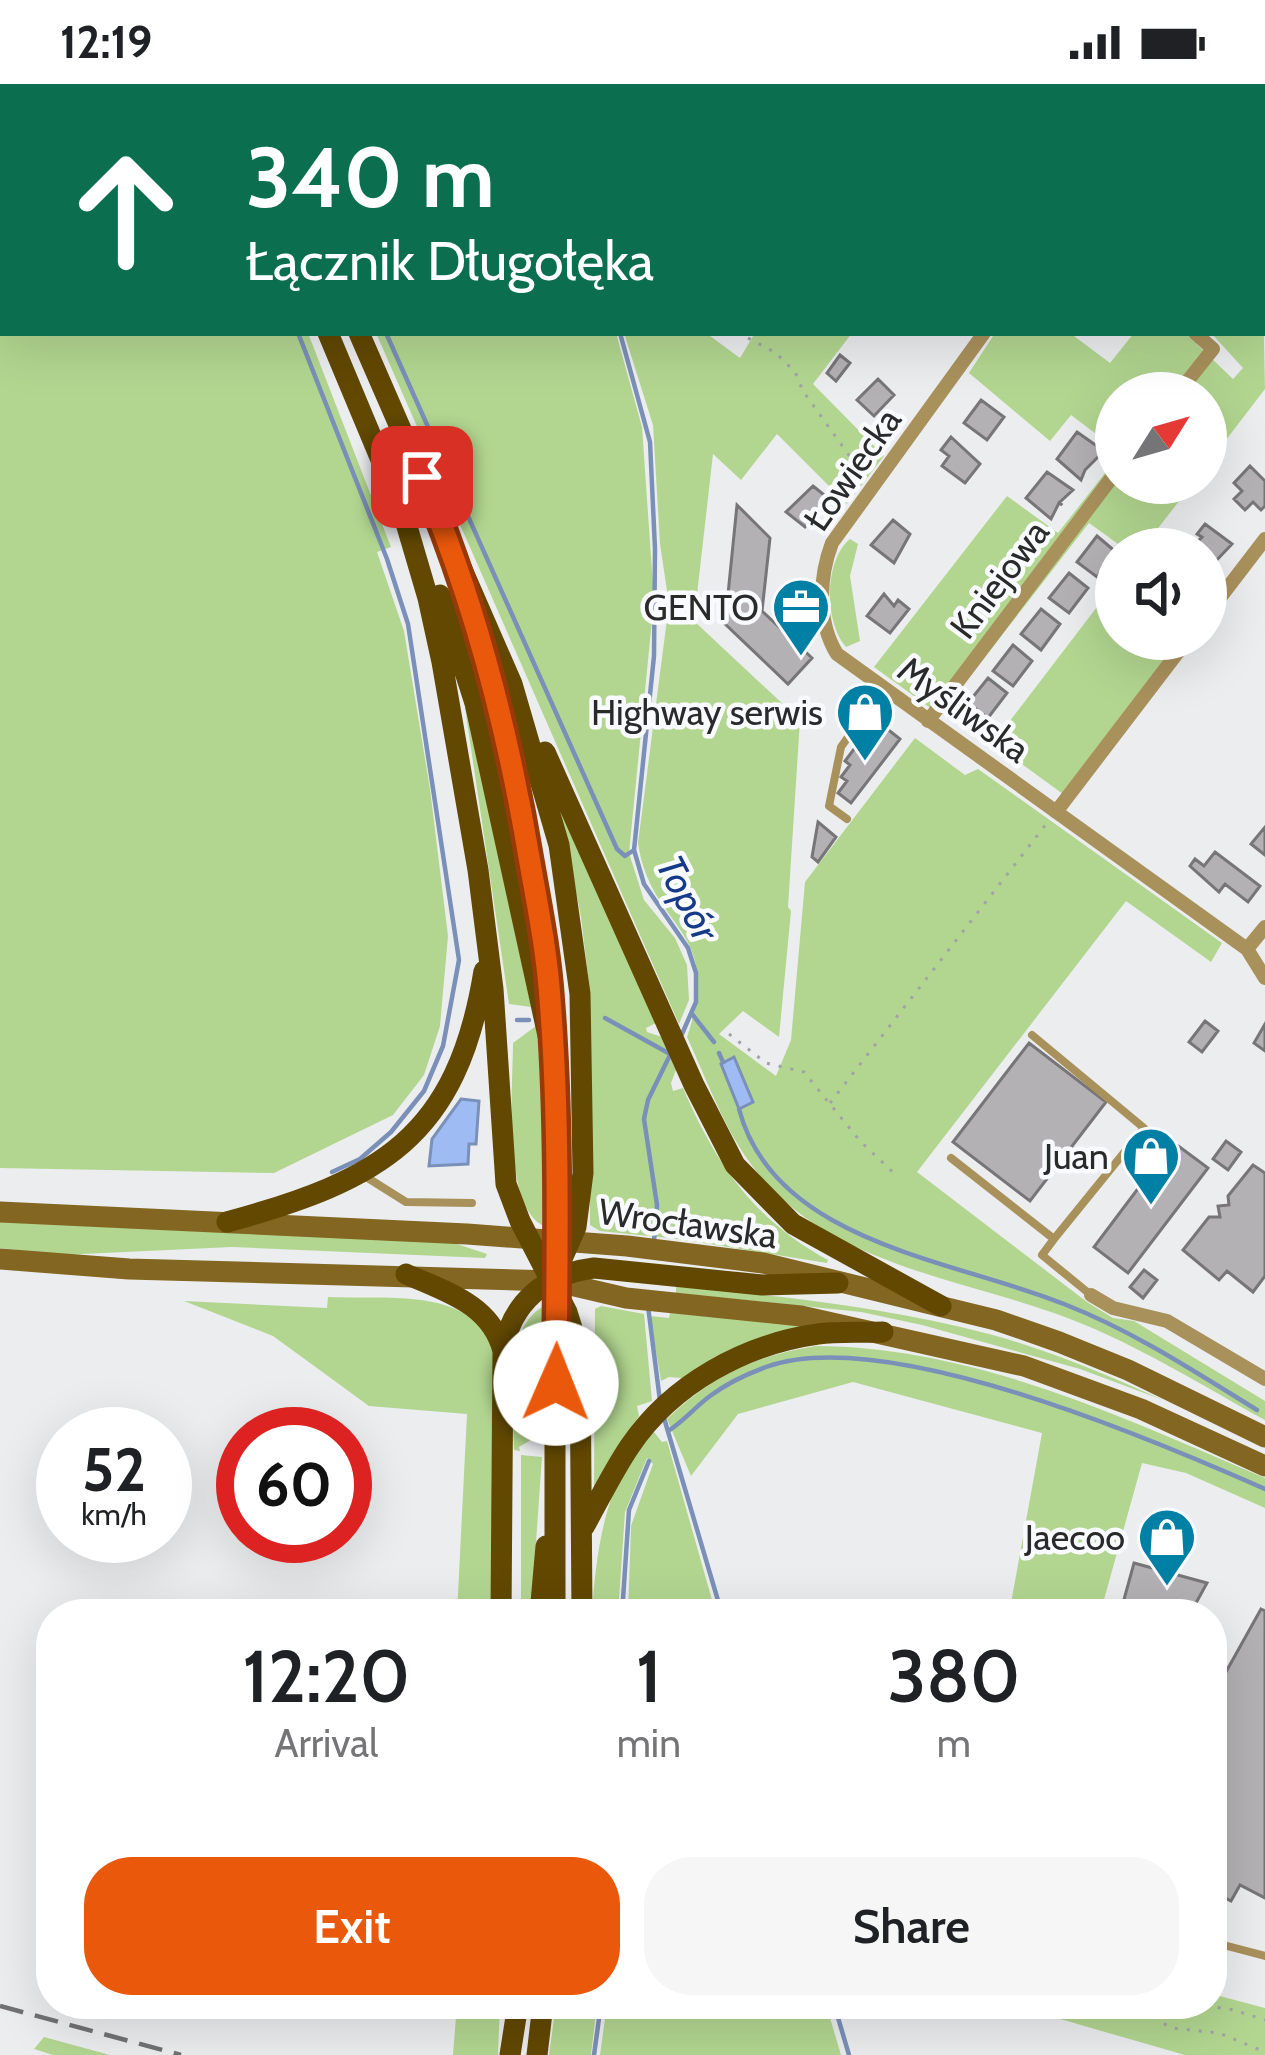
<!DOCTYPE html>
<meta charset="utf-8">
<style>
:root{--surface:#fff;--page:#f6f6f6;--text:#202124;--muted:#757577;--accent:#ea580c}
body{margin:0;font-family:Cabin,sans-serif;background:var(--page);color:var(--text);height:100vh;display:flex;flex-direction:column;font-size:45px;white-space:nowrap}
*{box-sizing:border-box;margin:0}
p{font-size:39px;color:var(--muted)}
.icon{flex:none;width:66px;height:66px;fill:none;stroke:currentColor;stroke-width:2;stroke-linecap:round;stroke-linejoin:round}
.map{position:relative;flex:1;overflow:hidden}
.drawer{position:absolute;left:36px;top:1515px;width:1191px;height:420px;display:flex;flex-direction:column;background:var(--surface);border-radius:48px;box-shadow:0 12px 48px #0002}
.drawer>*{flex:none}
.guide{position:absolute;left:0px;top:0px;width:1266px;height:252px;box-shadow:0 12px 48px #0002;background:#0b6e4f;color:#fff;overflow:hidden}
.needle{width:78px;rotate:53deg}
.controls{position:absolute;left:1095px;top:288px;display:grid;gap:24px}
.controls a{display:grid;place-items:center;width:132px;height:132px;border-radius:50%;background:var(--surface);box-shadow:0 12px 48px #0002;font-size:60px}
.speed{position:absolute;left:36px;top:1323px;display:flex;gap:24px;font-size:60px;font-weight:700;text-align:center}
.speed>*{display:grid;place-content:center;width:156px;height:156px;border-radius:50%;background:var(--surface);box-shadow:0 12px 48px #0002;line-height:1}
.speed small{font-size:30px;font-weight:400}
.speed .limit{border:18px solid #d22;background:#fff;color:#111}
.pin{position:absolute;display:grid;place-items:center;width:102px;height:102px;color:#fff;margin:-51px;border-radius:24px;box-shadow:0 6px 18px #0006}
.me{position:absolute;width:132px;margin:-66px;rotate:1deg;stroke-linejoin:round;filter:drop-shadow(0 0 9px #0008)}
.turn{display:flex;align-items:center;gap:42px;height:252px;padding:0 48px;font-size:54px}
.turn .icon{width:156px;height:156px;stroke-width:2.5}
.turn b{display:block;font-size:84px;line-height:102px}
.eta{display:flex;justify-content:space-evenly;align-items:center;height:204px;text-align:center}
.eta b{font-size:72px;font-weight:600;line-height:84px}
.button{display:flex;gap:24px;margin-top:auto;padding:24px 48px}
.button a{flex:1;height:138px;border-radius:48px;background:var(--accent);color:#fff;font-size:48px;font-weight:600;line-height:138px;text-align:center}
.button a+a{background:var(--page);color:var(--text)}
.status{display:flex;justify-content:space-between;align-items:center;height:84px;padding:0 60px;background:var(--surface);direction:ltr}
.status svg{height:33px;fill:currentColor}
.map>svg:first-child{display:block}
.green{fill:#b2d690}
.water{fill:#9ebbf4;stroke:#7b90b8;stroke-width:3}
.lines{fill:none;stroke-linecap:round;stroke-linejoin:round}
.stream{stroke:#7b90b8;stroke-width:4.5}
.building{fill:#b3b1b3;stroke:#777577;stroke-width:3}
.path{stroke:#a2a3a4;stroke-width:3;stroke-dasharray:3 9;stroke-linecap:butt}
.service{stroke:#a9915c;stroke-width:8}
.minor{stroke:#a9915c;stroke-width:14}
.secondary{stroke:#826621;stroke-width:21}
.primary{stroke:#624800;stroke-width:21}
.rail{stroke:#727274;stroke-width:4.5;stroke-dasharray:24 12;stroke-linecap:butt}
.primary-bridge{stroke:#624800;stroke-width:21}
.route-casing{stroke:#983908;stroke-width:30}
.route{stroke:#ea580c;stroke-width:21}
.labels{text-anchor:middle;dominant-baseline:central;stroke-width:9;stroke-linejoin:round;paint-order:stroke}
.street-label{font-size:36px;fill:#2a2a2b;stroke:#f9fafd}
.poi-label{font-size:36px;fill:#2a2a2b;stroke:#f9fafd;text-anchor:end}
.water-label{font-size:39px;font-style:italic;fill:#163988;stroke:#f9fafd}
</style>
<div class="status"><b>12:19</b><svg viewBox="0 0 49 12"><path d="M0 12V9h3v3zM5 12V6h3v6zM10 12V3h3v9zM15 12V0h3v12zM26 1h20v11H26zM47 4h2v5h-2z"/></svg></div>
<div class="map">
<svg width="1265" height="1971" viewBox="0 0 1265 1971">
<rect width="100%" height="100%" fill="#ecedef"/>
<path class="green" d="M0 0 203 3H3V249H308L391 463 377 468 404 547 430 705 448 852 440 942 424 991 393 1031 274 1089 0 1084Z
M268 0H674L269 3Z
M1263 215 1265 305 1206 382V309H1116V365L1071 331 1050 357 969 289 995 249H1070L1110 279 1134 249H1185L1233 295 1243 284 1211 249H1263Z
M376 249H616L642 343 654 516 629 769 644 816 675 854 687 881 689 916 679 940Z
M624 249H706L740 274 755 249H852L813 300 884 372 847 420 777 350 741 396 713 370 694 537 800 636 788 823 791 827 779 953 743 927 719 950 776 992 791 956 805 798 915 654 965 691 978 685 1222 859 1211 878 1126 817 917 1088 1087 1218 1113 1234 1134 1237 1265 1317V1336C1201 1301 1138 1261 1070 1235 958 1192 822 1182 748 1076 722 1039 706 994 687 953 725 842 651 848 638 759L669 520 660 460 653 341Z
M1116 375V399H1193L1142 465H1125L1089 439 940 631 874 583 1007 412 1058 449Z
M850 455 858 460 850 492 860 557 846 563C824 539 824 476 850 455Z
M1116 498V555H1179L1063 710 993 659Z
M461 597 531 923 509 920Z
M559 720 656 939 646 944 647 948 662 953 676 986 671 999 673 1007 683 1004C715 1079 754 1136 828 1176L827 1179 678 1155 600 1147 590 1141 589 900 581 833Z
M536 942 545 1008H542V1141C502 1119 513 1001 513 959Z
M0 1138 454 1159 487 1170 485 1174 232 1163 61 1171 0 1164Z
M676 1202C782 1212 886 1223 989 1250 1049 1266 1107 1291 1163 1316L1080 1285 922 1241 861 1228 676 1209Z
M328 1213C388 1216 484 1200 495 1278L492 1530H457L467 1330 369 1322 273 1252 184 1217 327 1224Z
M601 1222 644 1230 652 1317 637 1322 639 1332 594 1404 595 1225Z
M542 1223 543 1349 519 1363 520 1367 514 1366C514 1324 500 1250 542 1223Z
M670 1229 802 1241 814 1245 682 1294 669 1293 661 1297 650 1232 669 1234Z
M816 1262C975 1263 1122 1333 1265 1394V1424L1186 1389 1142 1379 1100 1530H1009L1042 1349 853 1298 738 1330 691 1392 667 1335C710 1293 756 1271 816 1262Z
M654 1348 662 1358 667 1357 716 1530H628L631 1442 653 1380 647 1374 625 1428 618 1530H592C596 1467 605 1391 654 1348Z
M521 1371 542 1373 531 1530H521Z
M1212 1910 1265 1924V1971H1185L1008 1920H1212Z
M457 1920H500L498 1971H453Z
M556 1920H597L591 1971H549Z
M607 1920H826L841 1971H600Z
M44 1953 110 1971H53L34 1965Z"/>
<path class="water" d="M734 973 753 1018 739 1025 721 980Z
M461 1015 479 1017 476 1060H469L468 1080 429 1082 432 1055Z"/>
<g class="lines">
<path class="stream" d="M193 0 195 3
M275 0 277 3
M1053 0 1056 3
M680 3V0
M1263 209 1265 211
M298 249 387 475 408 540 459 876 443 962 424 1007 391 1048 360 1075 332 1088
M386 249 617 765 625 772 634 766
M620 249 650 358 655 465 654 572 634 766 644 800 688 864 696 889V918L682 950
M692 930 714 958
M605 934 670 970
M517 936H529
M719 969 723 978
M739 1025C774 1159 955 1176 1064 1220 1133 1247 1194 1287 1257 1326
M654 1157 657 1121 644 1035 648 1016 670 971
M648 1222 660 1317
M664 1334 722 1530
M668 1347C684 1337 695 1323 710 1312 726 1300 747 1290 766 1283 884 1240 1152 1355 1265 1405
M622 1530 629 1426 649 1377
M834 1920 849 1971
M594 1971 601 1920"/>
</g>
<path class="building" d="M840 271 850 279 836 297 827 289Z
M878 295 894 311 874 332 857 316Z
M981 316 1004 333 987 356 964 339Z
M1077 348 1104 367 1085 386 1081 396 1057 375Z
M951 353 980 380 965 399 942 382 949 372 941 366Z
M1250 382 1265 397V422L1261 426 1253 418 1245 426 1234 415 1242 407 1234 399Z
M1047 388 1073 406 1060 418 1062 421 1059 419 1051 435 1026 414Z
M813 402 828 414 805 443 786 428Z
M737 421 770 454 762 527 812 574 788 600 725 540Z
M893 436 910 450 894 479 871 461Z
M1205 440 1232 460 1213 480 1206 474V465L1192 463 1202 453 1197 450Z
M1097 452 1116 468 1097 493 1077 478Z
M1069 489 1088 504 1069 529 1049 514Z
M884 510 894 522 898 516 909 525 890 549 867 532Z
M1041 525 1060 540 1041 566 1021 550Z
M1013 561 1032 577 1013 602 993 587Z
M988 594 1007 609 988 634 968 619Z
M876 636 900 655 851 719 838 709 847 697 841 693 850 681 845 677Z
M818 738 836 753 818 778 812 773Z
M1265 743V771L1251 760Z
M1215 768 1260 802 1248 818 1225 800 1219 808 1190 782 1195 775 1204 782Z
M1205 937 1218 947 1202 968 1189 958Z
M1265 940V967L1254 959Z
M1029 959 1106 1018 1030 1117 953 1058Z
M1226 1057 1241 1068 1228 1086 1213 1075Z
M1173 1058 1208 1084 1128 1189 1094 1163Z
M1253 1081 1265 1089V1192L1253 1208 1227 1187 1219 1196 1183 1166 1209 1133H1220L1218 1122 1229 1121 1228 1112Z
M1144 1186 1157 1196 1143 1214 1130 1203Z
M1134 1479 1207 1499 1190 1530H1120Z
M1261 1525 1265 1527V1814L1240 1801 1231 1817 1212 1807V1613Z"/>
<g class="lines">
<path class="path" d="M638 3V0
M748 254 776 269 795 288 803 307 848 370 867 390
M729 950 766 979 804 988 860 1057 897 1092
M830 1019 1047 739
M1152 1920 1159 1937 1172 1944 1219 1949 1265 1968
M1194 1920 1234 1926 1265 1936"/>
<path class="service" d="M847 735 829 722 841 663 882 605
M1032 951 1144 1044 1054 1155
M951 1074 1054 1155 1042 1171 1091 1211
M363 1091 406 1118 472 1119
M1212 1858 1265 1872"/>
<path class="minor" d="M1263 18 1265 14
M984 249 832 459C819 493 817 538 837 570L1247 865 1265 894
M1178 309 1213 265 1195 249
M1206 532 1265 455
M928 637 1116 388
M1056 728 1188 555
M1247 865 1265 843
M1091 1211 1113 1224 1167 1237 1265 1295"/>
<path class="secondary" d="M0 1128 467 1150 627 1162 763 1179 996 1236 1059 1258 1128 1286 1265 1353
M0 1175 129 1185 553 1197 626 1214 801 1232 1024 1282 1141 1325 1265 1382"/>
<path class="primary" d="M219 0 220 3
M250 0 252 3
M328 249 407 438
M359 249 512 600 559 761 580 910 583 1089 576 1143 554 1193
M403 429 428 514 442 578 478 786 493 905 506 1100 520 1137 567 1228 580 1270 582 1530
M440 511 475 619 552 970
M481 554 525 749 549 900
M545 668 694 1001 735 1081 793 1140 941 1222
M552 955 556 1048
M227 1138C380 1096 457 1054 484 887
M406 1190C446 1208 491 1220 503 1267
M555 1335V1530
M584 1443C599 1416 613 1387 630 1362 672 1300 745 1260 818 1250 839 1247 862 1249 883 1248
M501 1530 503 1267C511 1218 546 1190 594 1184L762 1201 838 1199
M540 1530 546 1462
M510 1971 518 1920
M537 1971 543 1920"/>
<path class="rail" d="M0 1922 181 1971"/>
<path class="primary-bridge" d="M555 1335 556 1048"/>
</g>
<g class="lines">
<g class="route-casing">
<path id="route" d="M422 393C475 517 508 646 530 779 538 824 547 869 550 915 560 1042 557 1171 556 1299"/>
</g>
<use href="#route" class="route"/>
</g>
<defs>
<g id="office-pin" transform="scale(3)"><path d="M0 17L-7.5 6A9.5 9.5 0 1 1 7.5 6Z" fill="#0080a5" stroke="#f9fafd"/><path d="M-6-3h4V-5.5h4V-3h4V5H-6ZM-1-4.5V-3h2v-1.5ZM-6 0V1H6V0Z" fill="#fff"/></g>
<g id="shop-pin" transform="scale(3)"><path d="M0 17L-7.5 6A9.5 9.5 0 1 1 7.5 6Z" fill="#0080a5" stroke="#f9fafd"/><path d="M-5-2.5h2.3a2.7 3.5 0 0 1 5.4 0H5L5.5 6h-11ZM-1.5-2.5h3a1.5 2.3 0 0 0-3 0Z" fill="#fff"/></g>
</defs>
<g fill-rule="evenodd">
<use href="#office-pin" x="801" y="523"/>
<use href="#shop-pin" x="865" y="628"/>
<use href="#shop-pin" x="1151" y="1072"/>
<use href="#shop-pin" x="1167" y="1453"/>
</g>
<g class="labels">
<g class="street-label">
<text transform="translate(852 385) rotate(-55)">Łowiecka</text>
<text transform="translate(999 495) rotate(-53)">Kniejowa</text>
<text transform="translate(964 625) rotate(36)">Myśliwska</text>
<text transform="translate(688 1139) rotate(8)">Wrocławska</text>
</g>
<g class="poi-label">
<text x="759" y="523">GENTO</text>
<text x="823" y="628">Highway serwis</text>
<text x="1109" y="1072">Juan</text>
<text x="1125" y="1453">Jaecoo</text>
</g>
<g class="water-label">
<text transform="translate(688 814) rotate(63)">Topór</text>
</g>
</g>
</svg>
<div class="controls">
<a><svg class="needle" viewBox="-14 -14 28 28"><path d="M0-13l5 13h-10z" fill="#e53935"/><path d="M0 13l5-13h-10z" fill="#757577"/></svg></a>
<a><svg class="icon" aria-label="sound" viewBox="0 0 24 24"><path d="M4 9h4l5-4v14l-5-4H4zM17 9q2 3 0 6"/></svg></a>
</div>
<div class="speed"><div>52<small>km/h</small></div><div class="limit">60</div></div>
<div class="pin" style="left:422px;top:393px;background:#d93025"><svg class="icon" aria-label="arrive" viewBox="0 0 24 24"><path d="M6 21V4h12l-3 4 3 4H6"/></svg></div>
<svg class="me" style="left:556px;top:1299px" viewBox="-20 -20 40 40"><circle r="19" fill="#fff"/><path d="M0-13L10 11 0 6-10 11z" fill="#ea580c"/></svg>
<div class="guide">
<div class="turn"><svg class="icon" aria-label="ahead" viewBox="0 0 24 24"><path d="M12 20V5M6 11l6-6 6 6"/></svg><div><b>340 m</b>Łącznik Długołęka</div></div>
</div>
<section class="drawer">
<div class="eta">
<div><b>12:20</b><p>Arrival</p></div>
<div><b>1</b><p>min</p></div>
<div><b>380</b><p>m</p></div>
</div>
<div class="button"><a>Exit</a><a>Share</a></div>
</section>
</div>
